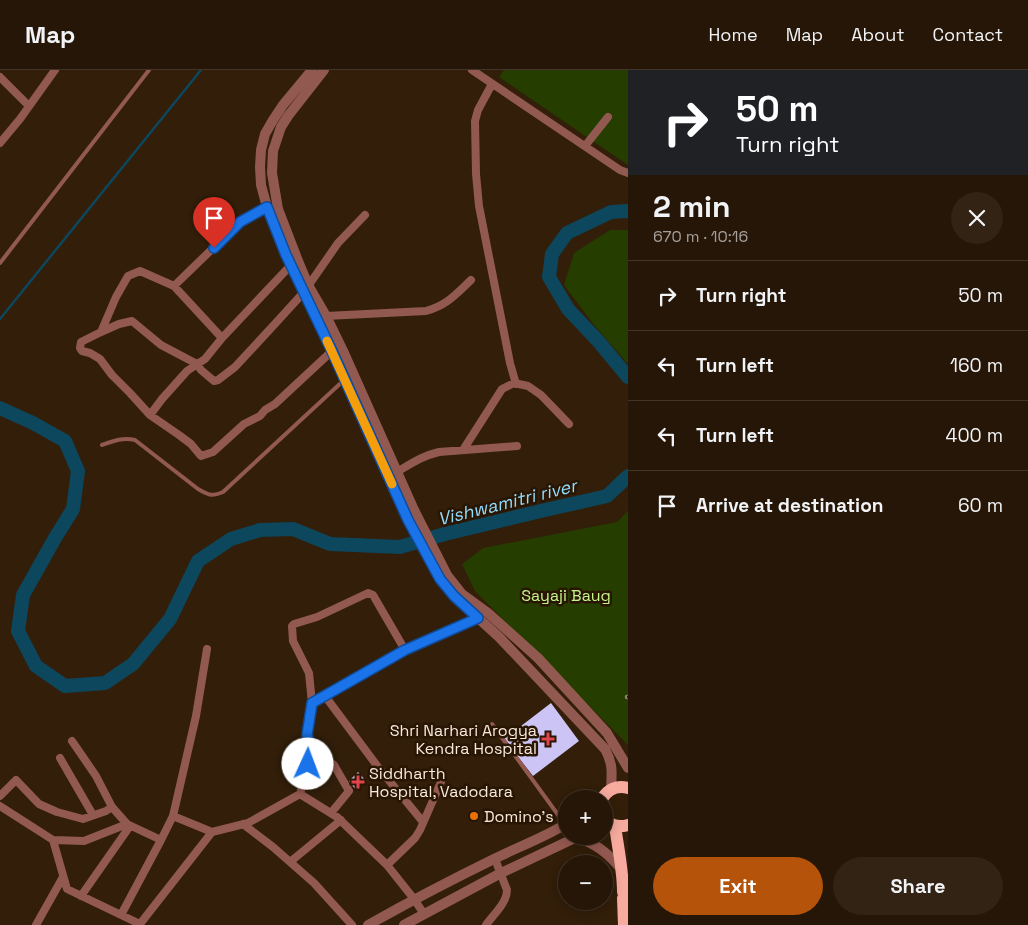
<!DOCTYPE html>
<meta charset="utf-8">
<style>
:root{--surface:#261607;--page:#322315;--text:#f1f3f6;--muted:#a49f9b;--line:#423528;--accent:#b45309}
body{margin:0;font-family:"Space Grotesk",sans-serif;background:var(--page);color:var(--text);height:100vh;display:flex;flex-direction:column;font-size:19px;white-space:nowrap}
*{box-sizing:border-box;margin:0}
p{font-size:16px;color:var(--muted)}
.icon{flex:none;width:28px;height:28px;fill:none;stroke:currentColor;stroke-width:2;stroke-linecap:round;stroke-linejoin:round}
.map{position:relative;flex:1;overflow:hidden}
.drawer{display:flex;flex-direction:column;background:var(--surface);width:400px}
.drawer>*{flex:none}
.hud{background:#202124;color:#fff;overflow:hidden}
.fabs{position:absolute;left:558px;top:720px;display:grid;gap:10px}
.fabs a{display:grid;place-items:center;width:55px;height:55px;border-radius:50%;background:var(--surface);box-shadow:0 2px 12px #0003,0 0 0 1px var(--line);font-size:25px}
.pin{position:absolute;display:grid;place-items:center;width:42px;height:42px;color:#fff;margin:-51px -21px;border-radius:50% 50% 50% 0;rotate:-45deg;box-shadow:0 0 5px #0007}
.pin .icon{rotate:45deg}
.me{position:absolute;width:55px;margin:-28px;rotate:2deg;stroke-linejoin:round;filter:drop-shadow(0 0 4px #0008)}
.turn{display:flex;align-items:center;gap:18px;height:105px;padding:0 25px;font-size:22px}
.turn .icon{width:65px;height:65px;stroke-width:2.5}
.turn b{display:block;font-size:35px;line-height:42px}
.round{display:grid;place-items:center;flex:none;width:52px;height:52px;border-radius:26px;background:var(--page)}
.overview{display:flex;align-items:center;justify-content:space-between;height:85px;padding:0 25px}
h1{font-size:30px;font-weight:700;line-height:38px}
.cta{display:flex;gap:10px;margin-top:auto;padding:10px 25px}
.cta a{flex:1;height:58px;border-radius:30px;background:var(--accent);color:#fff;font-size:20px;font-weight:700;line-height:58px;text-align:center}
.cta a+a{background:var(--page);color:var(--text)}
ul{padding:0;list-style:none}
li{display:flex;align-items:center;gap:15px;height:70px;padding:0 25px;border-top:1px solid var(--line)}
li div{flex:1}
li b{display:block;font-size:19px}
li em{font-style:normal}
header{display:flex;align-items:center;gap:30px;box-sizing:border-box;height:70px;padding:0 25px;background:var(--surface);border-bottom:1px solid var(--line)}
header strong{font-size:24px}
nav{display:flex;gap:28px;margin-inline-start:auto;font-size:18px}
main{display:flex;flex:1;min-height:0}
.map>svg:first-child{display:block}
.green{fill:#263d00}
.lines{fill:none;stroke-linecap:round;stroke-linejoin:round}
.stream{stroke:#0c475d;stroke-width:2.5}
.river{stroke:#0c475d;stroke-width:14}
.building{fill:#cbc4f5}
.service{stroke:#925950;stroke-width:4}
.minor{stroke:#925950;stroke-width:8}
.tertiary{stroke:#925950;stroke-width:10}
.trunk{stroke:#f7aa9e;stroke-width:12}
.rail-casing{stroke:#948372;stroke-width:4.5}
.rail{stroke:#281502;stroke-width:2.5;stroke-dasharray:8;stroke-linecap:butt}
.route-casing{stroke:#114b97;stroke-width:12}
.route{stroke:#1a73e8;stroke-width:9}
.slow{stroke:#f59e0b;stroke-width:9}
.health-dot{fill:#e0444e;stroke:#281502;stroke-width:2}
.food-dot{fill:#e8710a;stroke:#281502;stroke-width:2}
.labels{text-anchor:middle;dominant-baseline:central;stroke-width:5;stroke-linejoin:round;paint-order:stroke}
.park-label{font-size:16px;fill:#c4f68c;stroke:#281502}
.poi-label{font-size:16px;fill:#f7e9dc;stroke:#281502;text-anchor:start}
.water-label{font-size:18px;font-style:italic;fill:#93dbfd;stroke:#281502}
</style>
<header>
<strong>Map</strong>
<nav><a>Home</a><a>Map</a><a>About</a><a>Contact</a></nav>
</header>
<main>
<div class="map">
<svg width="628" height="855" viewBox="0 0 628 855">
<rect width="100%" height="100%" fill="#321e09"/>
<path class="green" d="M504 0H628V95L499 7Z
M610 160H628V294L594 255 564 215 574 183Z
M628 441V675L475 521 462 494 483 478 617 452Z"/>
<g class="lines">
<path class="stream" d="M0 249 201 0"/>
<path class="river" d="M628 141 611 142 567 163 552 184 549 207 568 239 599 272 628 307
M0 338 33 353 65 371 78 401 73 439 55 468 23 525 18 561 36 596 65 616 105 613 133 594 170 549 198 491 231 469 260 460 293 459 330 474 400 477 445 464 545 440 607 426 628 406"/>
</g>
<path class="building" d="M551 633 579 671 533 706 504 669Z
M358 702 366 711 356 720 349 711Z"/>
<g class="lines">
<path class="service" d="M0 193 149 0
M102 375C113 371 123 367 135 370L198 419C209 425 211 427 223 422L343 311
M492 654 564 753"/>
<path class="minor" d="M472 0 620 100 628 103
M0 7 29 36
M492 14 478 40 475 51 476 104 479 136 510 293 516 314
M0 73 20 49 55 0
M585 76 608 47
M174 216 240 152 267 137
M326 246 426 241C447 235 455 225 471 210
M101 262 119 254 132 251 161 275 197 294 201 300 214 311 218 310 235 297 273 256 304 222 338 173 365 145
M222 268 174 216 140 201 128 206 116 227 101 262 81 272 80 278 82 281 90 283 100 289 112 305 130 323 150 345 179 365 191 374 201 386 213 382 244 354 260 346 265 340 275 334 332 281
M150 345 162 329 187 301 205 289 222 268 291 195
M463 380 502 319 514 313 528 316 541 325 569 354
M397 402C412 393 422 386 439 382L517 376
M325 626 378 697 423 752
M312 633 405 580 478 548
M60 688 93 745
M300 724 312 679
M0 726 16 710 39 734 57 742 83 749 106 741 112 737 96 706 72 671
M0 736 53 770 84 771 127 754 161 770 173 746 212 762 248 753 300 724 337 747 387 795 414 829 424 844
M112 737 127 754
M331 743 349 721 334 695 312 679 307 665 312 633 309 603 293 571 292 556 294 554 317 547 368 523 373 525 405 580
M173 746 196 646 207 579
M243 754 273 777 314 813 352 855
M53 770 67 819 140 854 212 762
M290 792 341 750
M387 795 415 768 420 760 441 712
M81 826 130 756
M121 845 161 770
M36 855 63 807
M486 855C493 845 507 833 507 820L495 789"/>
<path class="tertiary" d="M312 0 283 35 273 50 265 64 261 80 260 97 261 115 267 137 287 185 332 281 408 450 440 509 454 526 499 567 605 679C613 694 612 702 611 719
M324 0 288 46 281 57 273 81 272 103 278 139 298 191 308 215 326 246 344 283 414 440 447 505 462 524 488 543 538 588 607 663 628 698
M576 768C595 772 609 784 621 799
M368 855C409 832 451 810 494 789 518 777 543 768 566 754
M404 855 501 803 579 766"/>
<path class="trunk" d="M602 729C608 719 617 715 628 718
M604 747C610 755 618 758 628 755
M615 756C618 777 623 801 623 822
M623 828 624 855"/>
<g class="rail-casing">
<path id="rail" d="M627 627H628"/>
</g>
<use href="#rail" class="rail"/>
</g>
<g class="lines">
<g class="route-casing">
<path id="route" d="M214 178 240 152 267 137 286 185 332 281 408 450 440 509 454 526 478 548 405 580 312 633 307 665 312 679 308 694"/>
</g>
<use href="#route" class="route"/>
<path class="slow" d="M327 271 392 414"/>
</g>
<g class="health-dot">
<path d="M545.5 661.5h5v5h5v5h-5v5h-5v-5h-5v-5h5z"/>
<path d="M355.5 704.5h5v5h5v5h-5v5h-5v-5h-5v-5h5z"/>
</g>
<circle class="food-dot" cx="474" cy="746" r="5"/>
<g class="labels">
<g class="park-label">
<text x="566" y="525">Sayaji Baug</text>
</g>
<g class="poi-label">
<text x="537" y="660" text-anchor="end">Shri Narhari Arogya<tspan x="537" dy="18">Kendra Hospital</tspan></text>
<text x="369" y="703">Siddharth<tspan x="369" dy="18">Hospital, Vadodara</tspan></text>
<text x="484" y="746">Domino's</text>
</g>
<g class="water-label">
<text transform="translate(507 432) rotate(-14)">Vishwamitri river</text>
</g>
</g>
</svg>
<div class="fabs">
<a>+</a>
<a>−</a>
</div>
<div class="pin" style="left:214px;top:178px;background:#d93025"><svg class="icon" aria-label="arrive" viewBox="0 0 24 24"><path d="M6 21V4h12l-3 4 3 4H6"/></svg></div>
<svg class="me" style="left:308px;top:694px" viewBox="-20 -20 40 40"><circle r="19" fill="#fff"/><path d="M0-13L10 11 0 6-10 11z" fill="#1a73e8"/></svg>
</div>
<section class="drawer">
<div class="hud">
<div class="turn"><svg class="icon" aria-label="right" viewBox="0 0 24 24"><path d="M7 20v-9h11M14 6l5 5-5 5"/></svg><div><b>50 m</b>Turn right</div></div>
</div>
<div class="overview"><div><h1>2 min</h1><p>670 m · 10:16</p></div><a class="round"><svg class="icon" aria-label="close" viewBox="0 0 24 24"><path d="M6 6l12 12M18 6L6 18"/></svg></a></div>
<ul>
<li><svg class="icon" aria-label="right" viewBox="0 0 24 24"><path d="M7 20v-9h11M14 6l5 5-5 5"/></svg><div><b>Turn right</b></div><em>50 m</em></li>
<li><svg class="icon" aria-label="left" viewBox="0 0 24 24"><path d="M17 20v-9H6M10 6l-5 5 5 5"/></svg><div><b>Turn left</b></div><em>160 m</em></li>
<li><svg class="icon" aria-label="left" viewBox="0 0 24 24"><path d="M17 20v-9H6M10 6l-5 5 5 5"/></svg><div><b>Turn left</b></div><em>400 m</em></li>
<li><svg class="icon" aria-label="arrive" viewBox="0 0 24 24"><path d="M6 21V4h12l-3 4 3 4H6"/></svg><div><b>Arrive at destination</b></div><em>60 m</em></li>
</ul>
<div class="cta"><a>Exit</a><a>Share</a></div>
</section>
</main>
